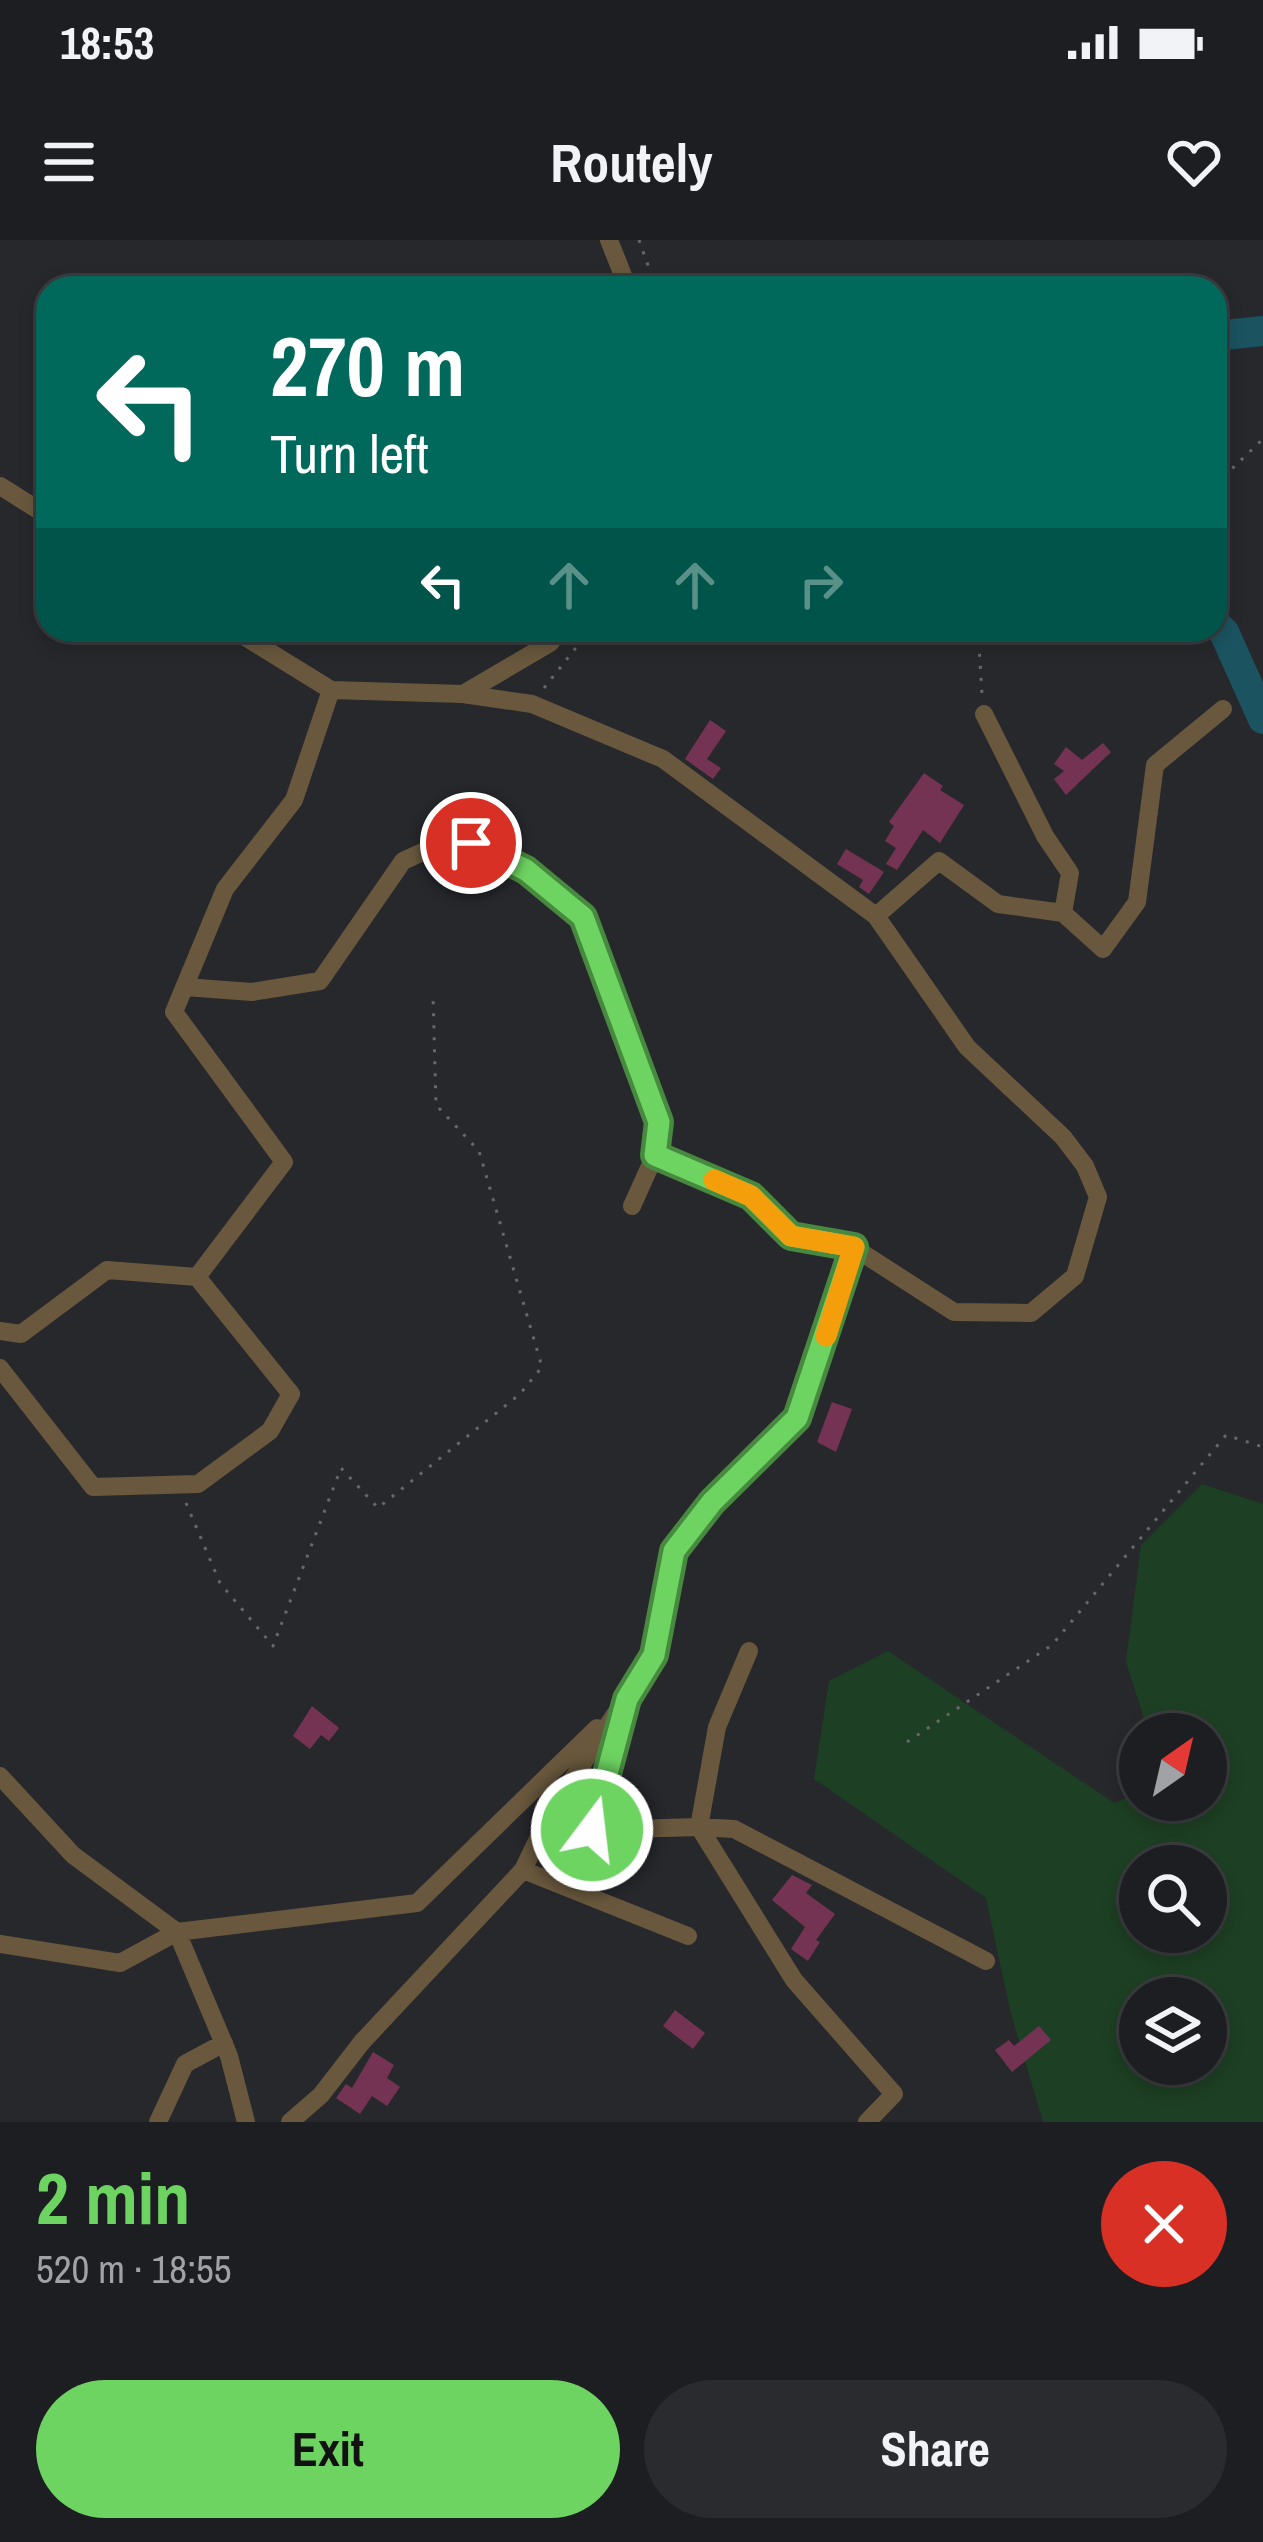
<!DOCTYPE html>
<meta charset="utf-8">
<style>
:root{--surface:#1d1e21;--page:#2a2b2e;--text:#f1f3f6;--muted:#a0a2a5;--line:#3b3c3f;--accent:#6dd361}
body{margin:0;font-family:"Archivo Narrow",sans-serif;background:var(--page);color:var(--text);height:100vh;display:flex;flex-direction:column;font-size:45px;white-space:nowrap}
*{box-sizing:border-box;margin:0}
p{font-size:39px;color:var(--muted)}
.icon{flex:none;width:66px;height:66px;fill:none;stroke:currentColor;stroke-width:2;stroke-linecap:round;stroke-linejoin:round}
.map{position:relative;height:1882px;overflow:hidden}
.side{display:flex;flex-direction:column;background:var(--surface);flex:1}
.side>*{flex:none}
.banner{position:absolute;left:36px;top:36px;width:1191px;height:366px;border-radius:36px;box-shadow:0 6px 18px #0003,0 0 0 3px var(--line);background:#00695c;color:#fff;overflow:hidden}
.needle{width:78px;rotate:34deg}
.tools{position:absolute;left:1119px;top:1473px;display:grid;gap:24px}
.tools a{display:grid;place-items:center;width:108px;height:108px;border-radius:50%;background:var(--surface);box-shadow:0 6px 18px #0003,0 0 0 3px var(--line);font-size:60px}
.pin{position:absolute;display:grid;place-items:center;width:102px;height:102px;color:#fff;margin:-51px;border:6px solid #fff;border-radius:50%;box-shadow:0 3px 12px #0007}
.me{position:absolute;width:132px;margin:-66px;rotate:15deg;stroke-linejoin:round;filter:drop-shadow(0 0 9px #0008)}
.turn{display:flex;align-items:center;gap:42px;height:252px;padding:0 36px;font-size:54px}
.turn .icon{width:156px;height:156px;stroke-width:2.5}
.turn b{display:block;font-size:84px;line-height:102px}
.lanes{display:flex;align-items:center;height:114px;padding:0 36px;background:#0003;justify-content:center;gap:60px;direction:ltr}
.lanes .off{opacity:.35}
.round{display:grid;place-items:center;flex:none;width:126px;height:126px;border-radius:63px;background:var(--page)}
.summary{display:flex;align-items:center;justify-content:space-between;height:204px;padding:0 36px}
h1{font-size:72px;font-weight:800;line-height:90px;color:var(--accent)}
.action{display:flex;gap:24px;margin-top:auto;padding:24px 36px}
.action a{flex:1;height:138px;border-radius:72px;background:var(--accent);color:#111;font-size:48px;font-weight:800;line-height:138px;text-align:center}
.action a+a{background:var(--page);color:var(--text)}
.status{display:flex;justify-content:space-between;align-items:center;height:84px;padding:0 60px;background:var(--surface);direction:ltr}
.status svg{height:33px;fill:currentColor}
header{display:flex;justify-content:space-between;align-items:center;height:156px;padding:0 36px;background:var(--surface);font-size:54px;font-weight:800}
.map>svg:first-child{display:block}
.green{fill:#1d3f23;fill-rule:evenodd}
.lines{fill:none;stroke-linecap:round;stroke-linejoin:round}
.river{stroke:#1b5360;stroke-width:30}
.building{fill:#753354}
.path{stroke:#68686c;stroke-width:3;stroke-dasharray:3 9;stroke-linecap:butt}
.street{stroke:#69583d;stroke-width:18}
.route-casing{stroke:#47893f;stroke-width:30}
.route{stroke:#6dd361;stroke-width:21}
.slow{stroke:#f59e0b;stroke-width:21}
</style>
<div class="status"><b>18:53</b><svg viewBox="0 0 49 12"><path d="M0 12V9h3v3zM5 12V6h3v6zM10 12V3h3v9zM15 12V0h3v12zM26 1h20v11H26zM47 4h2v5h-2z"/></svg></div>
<header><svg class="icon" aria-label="menu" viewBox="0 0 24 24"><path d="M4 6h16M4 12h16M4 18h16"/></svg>Routely<svg class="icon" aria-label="heart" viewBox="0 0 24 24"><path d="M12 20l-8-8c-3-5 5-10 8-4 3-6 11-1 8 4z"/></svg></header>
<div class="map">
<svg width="1263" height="1882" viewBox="0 0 1263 1882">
<rect width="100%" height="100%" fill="#27282c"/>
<path class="green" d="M1202 1244 1263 1264V1882H1043L1010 1770 986 1658 814 1539 829 1441 888 1411 1114 1563 1140 1552V1560H1206V1494H1149L1126 1422 1141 1305ZM1140 1626H1206V1692H1140ZM1140 1758H1206V1824H1140Z"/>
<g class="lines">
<path class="river" d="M1215 96 1263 91
M1215 384 1224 392 1263 479"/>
</g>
<path class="building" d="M710 480 726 491 707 519 721 528 713 539 685 519Z
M1103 503 1111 512 1066 555 1054 539 1064 531 1054 524 1066 507 1082 520Z
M924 533 943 546 940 550 964 565 940 603 923 590 897 630 886 624 896 608 885 601 894 586 889 582Z
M846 609 884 632 869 654 859 647 863 640 837 624Z
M832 1162 852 1169 836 1212 817 1202Z
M312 1466 339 1488 329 1501 321 1495 310 1509 293 1496Z
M792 1635 812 1645 806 1653 835 1674 816 1700 820 1702 808 1721 791 1709 805 1687 772 1660Z
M675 1770 705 1793 693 1809 663 1786Z
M1039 1786 1051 1800 1012 1832 995 1810 1009 1800 1014 1806Z
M373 1812 394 1825 387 1838 400 1847 387 1866 372 1856 360 1874 336 1858 346 1844 352 1848Z"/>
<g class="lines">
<path class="path" d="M639 0 656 48
M1215 245 1263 199
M978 390 982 454
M544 448 590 390
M186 1263 220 1343 273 1406 341 1228 378 1268 520 1154 542 1127 479 911 436 865 433 754
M907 1502 1052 1405 1226 1195 1263 1207"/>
<path class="street" d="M609 0 628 48
M0 246 48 276
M234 390 331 450
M463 454 532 464 663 519 876 676
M1063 673 1103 709 1137 662 1155 525 1223 469
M185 747 252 752 320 741 403 621 438 605 471 603 526 630 583 677 659 882 655 915
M853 1007 954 1072 1031 1073 1075 1036 1098 957 1085 926 1063 897 967 807 876 676 939 621 998 664 1063 673 1070 633 1045 596 984 474
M0 1091 21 1094 107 1030 197 1037 284 922 174 772 225 649 294 560 331 450 463 454 550 403 560 390
M0 1128 93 1247 198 1244 270 1191 291 1154 197 1037
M749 1411 717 1487 699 1587 734 1589 986 1721
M623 1474 592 1590 699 1587 794 1740 894 1854 867 1882
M0 1536 73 1615 177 1692 229 1816 246 1882
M523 1630 688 1696
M0 1704 120 1723 177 1692 417 1663 597 1488
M158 1882 185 1824 224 1803
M290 1882 321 1855 362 1802 523 1630 551 1572 654 1415 674 1311 712 1262 797 1178 853 1007 791 996 751 955 655 915 632 966"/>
</g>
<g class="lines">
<g class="route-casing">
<path id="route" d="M471 603 526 630 583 677 659 882 655 915 751 956 791 996 854 1007 797 1178 712 1262 674 1311 654 1415 627 1459 592 1590"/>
</g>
<use href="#route" class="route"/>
<path class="slow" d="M714 940 751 956 791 996 854 1007 826 1096"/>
</g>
</svg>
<div class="tools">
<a><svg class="needle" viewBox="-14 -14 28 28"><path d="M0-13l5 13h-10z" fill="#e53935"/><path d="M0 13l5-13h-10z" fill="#a0a2a5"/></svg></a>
<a><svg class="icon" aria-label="search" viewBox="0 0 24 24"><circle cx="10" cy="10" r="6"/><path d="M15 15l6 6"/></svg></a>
<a><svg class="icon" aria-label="layers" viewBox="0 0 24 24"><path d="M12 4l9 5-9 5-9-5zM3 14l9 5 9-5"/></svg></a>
</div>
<div class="pin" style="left:471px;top:603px;background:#d93025"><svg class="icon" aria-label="arrive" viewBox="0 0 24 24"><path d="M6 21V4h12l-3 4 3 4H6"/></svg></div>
<svg class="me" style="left:592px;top:1590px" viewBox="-20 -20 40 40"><circle r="17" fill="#6dd361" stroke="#fff" stroke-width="3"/><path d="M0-11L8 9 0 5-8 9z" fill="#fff"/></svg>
<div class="banner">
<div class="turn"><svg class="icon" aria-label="left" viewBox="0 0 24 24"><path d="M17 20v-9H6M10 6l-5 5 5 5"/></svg><div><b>270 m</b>Turn left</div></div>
<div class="lanes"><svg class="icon" aria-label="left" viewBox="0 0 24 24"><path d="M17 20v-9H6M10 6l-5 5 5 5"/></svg><svg class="icon off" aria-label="ahead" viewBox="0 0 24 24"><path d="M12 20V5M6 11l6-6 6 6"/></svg><svg class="icon off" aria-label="ahead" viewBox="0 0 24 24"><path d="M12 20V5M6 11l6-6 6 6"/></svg><svg class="icon off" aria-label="right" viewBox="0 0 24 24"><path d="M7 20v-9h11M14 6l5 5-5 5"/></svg></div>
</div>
</div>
<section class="side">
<div class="summary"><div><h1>2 min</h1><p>520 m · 18:55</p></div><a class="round" style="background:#d93025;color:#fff"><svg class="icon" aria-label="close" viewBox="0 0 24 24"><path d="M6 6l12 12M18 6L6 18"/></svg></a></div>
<div class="action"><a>Exit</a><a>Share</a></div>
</section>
